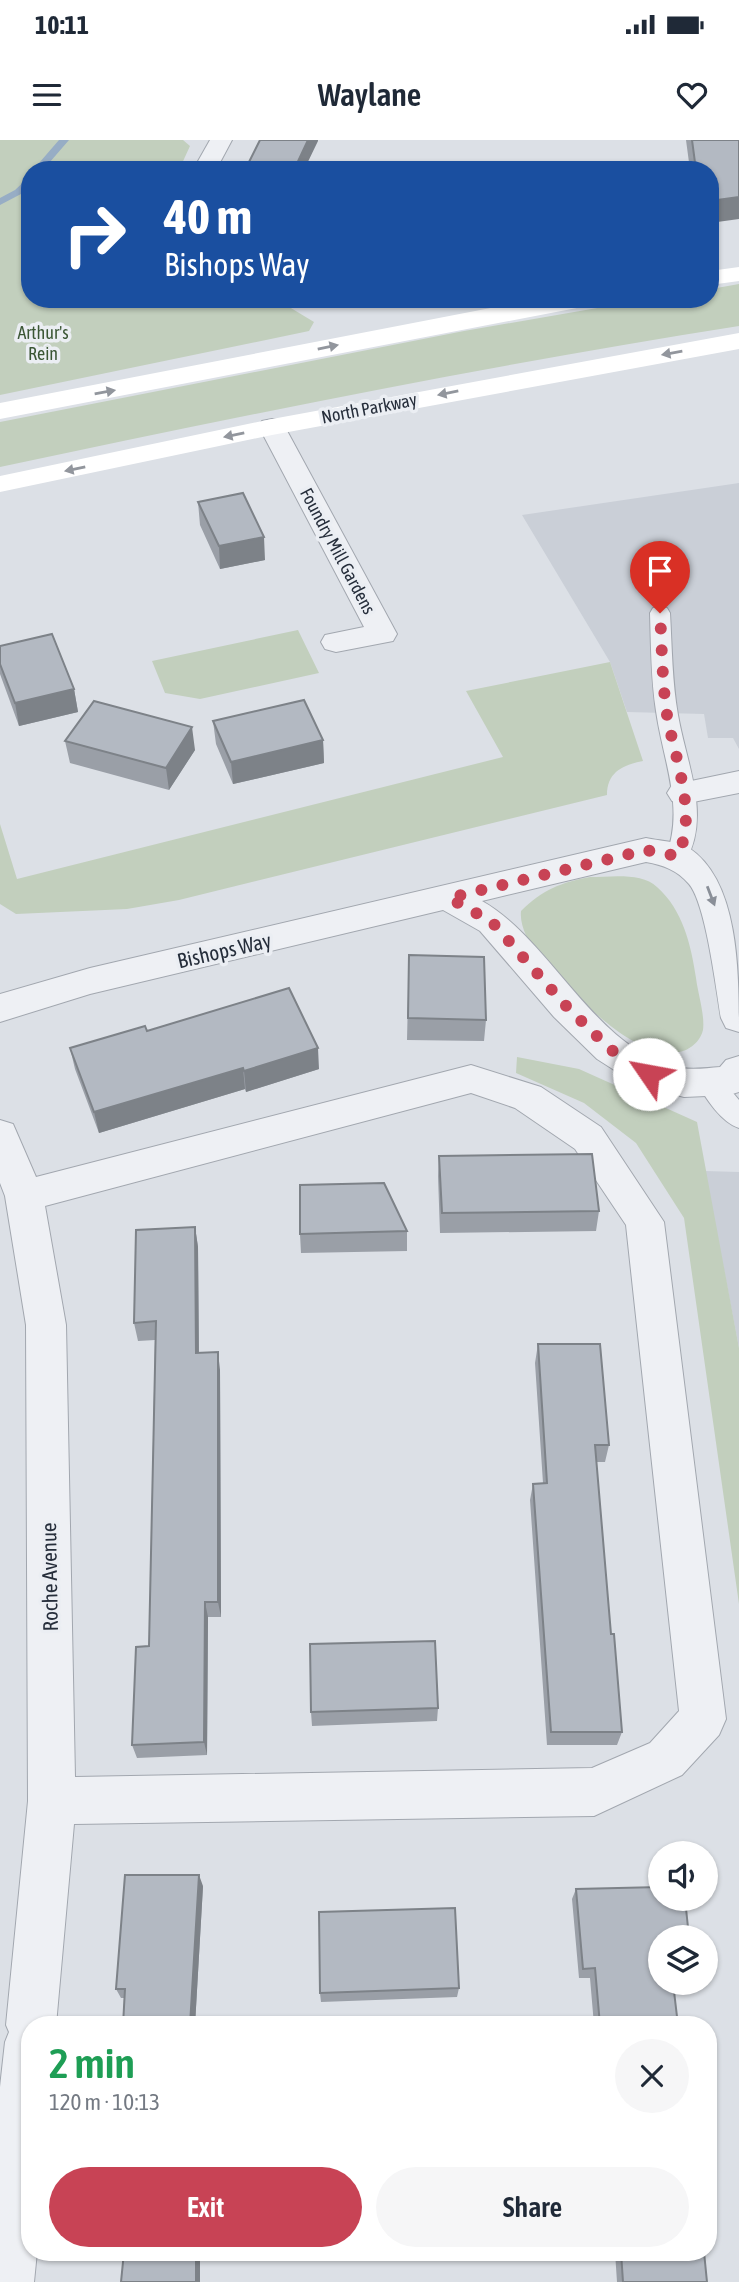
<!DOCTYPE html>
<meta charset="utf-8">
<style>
:root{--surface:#fff;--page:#f6f6f7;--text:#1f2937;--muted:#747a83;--accent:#c84355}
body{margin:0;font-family:"Asap Condensed",sans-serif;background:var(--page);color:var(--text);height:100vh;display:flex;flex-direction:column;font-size:26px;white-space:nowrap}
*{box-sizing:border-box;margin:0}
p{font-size:23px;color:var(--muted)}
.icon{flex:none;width:38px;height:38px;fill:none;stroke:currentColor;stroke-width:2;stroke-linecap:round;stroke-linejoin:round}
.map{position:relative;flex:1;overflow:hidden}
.sheet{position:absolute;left:21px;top:1876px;width:696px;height:245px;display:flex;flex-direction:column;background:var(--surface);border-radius:28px;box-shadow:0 2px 5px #0004}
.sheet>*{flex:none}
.hud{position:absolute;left:21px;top:21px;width:698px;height:147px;border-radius:28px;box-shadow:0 2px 5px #0004;background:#1a4fa0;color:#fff;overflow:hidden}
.tools{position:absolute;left:648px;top:1701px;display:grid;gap:14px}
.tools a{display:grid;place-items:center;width:70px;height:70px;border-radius:50%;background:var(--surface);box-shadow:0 2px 5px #0004;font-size:35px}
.pin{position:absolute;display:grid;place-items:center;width:60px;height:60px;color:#fff;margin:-72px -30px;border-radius:50% 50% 50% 0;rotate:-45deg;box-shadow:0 0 7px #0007}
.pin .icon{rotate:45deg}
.me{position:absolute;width:77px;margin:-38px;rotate:303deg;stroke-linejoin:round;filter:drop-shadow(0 0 5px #0008)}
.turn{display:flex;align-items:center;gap:24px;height:147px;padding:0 28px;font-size:32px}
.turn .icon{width:91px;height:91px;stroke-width:2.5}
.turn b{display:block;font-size:49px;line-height:60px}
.round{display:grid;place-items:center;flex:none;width:74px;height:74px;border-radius:37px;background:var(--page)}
.overview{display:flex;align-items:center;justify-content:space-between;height:119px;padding:0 28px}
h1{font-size:42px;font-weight:600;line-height:52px;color:#1e9e55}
.button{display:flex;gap:14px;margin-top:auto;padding:14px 28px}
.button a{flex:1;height:80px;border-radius:42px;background:var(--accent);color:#fff;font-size:28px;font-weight:600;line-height:80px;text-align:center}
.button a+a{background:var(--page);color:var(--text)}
.status{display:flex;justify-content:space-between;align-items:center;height:49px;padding:0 35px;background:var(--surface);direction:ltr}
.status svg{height:19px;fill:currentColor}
header{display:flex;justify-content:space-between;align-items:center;height:91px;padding:0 28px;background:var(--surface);font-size:32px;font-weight:600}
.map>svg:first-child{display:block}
.built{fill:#cacfd7}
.green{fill:#c2cfbd}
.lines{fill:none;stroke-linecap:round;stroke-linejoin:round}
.stream{fill:#97adc5;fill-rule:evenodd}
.lane-casing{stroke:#a2a7af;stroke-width:2}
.street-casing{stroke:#a2a7af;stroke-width:2}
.lane{fill:#eef0f4;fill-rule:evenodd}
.street{fill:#eef0f4;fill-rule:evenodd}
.secondary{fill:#fff;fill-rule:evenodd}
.wall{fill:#9a9fa7}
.shaded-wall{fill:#7d8288}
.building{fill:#b3b9c2;stroke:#7d8288;stroke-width:2}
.oneway{fill:#92969d}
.oneway2{fill:#8a8f98}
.route{stroke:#c84355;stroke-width:12;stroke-dasharray:0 21.6}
.labels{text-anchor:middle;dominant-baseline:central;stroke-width:7;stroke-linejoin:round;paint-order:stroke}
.far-park-label{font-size:18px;fill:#3a5634;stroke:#ebeef3}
.far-street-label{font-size:18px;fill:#262e3b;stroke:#ebeef3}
.street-label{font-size:21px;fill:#262e3b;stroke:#ebeef3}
</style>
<div class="status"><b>10:11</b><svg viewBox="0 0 49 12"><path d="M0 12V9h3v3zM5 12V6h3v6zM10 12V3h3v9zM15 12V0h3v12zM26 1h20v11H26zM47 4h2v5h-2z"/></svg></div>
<header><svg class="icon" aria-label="menu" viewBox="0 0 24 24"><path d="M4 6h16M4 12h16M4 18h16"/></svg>Waylane<svg class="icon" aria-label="heart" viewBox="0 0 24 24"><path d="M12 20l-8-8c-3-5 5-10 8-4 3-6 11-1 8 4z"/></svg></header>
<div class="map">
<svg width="739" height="2142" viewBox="0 0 739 2142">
<rect width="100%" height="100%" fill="#dce0e6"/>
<path class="built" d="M739 343V609L733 598H708L704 574 627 572 610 522 522 375Z
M705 1031 739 1032V1208Z"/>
<path class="green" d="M0 0H183L190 6 179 30H30V159H276L314 182 309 191 0 255Z
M739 144V186C491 225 245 275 0 327V282L464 191 649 159H710L711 149Z
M298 490 319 533 200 559 165 553 152 521Z
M610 522 643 621C623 625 607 632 607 655L179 760 127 769 16 774 0 764V684L17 739 503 617 466 551Z
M590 737C610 737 642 732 657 747 683 770 691 805 696 838 698 854 705 875 703 890 701 899 694 906 686 910 648 925 599 877 573 853 553 835 518 799 521 771 542 750 562 742 590 737Z
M517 917 579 929 697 982 739 1208V1464L684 1078 636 1003 584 963 516 933Z"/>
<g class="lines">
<path class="stream" d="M59 0H69L43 30H33Z
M30 36V45L21 54 0 65V58L15 50Z"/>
<g class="lane-casing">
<path id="lane" d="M660 467 667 468 670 473C672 507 672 542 678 575 686 623 712 676 685 722L677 724 669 722 666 716C685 667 663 621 656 571 651 539 651 506 650 473L653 468Z
M709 932 718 935 739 960V988C722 983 705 958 697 942L700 935Z"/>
</g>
<g class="street-casing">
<path id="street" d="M210 0H232L216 30H193Z
M272 279 282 281 285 287 397 494 393 501 336 512 325 509 321 502 325 495 364 487 259 287 262 281Z
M739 631V653L683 664 672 661 667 653 672 645Z
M646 698C659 701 677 701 689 708 739 741 739 832 739 892L726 888 721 878C716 849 706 764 689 744 677 730 663 725 646 722L482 761C552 800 597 914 682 928 694 930 708 928 720 927L726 920 739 916V952L729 955 684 957 636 944 597 919 554 877 480 791 443 770 90 854 0 882V854L90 828Z
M471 925 541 947 601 987 664 1082 726 1579 719 1595 682 1635 594 1676 74 1684 56 1885H30V2112H37L34 2142H0V1947L5 1902 9 1892 6 1885 28 1661 26 1185 5 1056 0 1043V980L13 984 36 1037ZM471 953 515 968 575 1009 626 1085 679 1571 650 1603 592 1628 75 1637 66 1185 45 1066Z"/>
</g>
<use href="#lane" class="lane"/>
<use href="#street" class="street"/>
<path class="secondary" d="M739 127V141L710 145V131Z
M537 159H594L591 164 582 167 0 279V263Z
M739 193V209L272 295 0 352V336L272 279Z"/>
</g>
<path class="wall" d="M686 0H739L710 30H690Z
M198 362 265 420 220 429 200 385Z
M0 506 74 549 78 572 19 586 0 534Z
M213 581 323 600 324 623 233 644 216 604Z
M65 601 195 610 169 650 70 623Z
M409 815 486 880 484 901 407 900Z
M147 891 319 929 246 952 245 949 99 993 75 929 70 908Z
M439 1016 599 1071 596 1091 440 1093 438 1036Z
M195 1087 198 1107 199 1213 220 1230 221 1477H208L207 1615 137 1618 132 1605 149 1506 155 1200 138 1201 134 1183Z
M407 1091V1111L301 1113 300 1094Z
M538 1204 609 1305 605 1322H596L611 1494 622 1592 617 1605H547L530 1360 533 1344 543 1343 535 1223Z
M438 1568 437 1581 312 1586 311 1572Z
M203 1746 195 1885H123L124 1858H121L116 1849Z
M576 1749 660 1797 678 1885H594L590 1838H579L572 1759Z
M459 1848 457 1857 321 1862 320 1853Z
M615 2112H704L707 2142H617Z"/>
<path class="shaded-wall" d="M308 0H318V1L304 30H294Z
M739 57V79L710 83V61Z
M264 397 265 420 220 429 219 406Z
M74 549 78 572 19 586 15 563Z
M192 587 195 610 169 650 166 628Z
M323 600 324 623 233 644 231 622Z
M318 908 319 929 246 952 244 931Z
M243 928 245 949 99 993 94 972Z
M195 1087 198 1107 199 1231 196 1213Z
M218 1212 220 1230 221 1477 218 1462Z
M205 1462 208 1477 207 1615 204 1602Z
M199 1735 203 1746 195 1885H190Z
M196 2112H200V2142H196Z"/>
<path class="building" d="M260 0H308L294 30H245Z
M692 0H739V57L710 61V30H696Z
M243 353 264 397 219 406 198 362Z
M52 494 74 549 15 563 0 524V506Z
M304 560 323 600 231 622 213 581Z
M94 561 192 587 166 628 65 601Z
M409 815 484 817 486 880 408 878Z
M289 848 318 908 244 931 243 928 94 972 70 908 145 886 147 891Z
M592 1014 599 1071 442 1073 439 1016Z
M384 1043 407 1091 300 1094V1045Z
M195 1087 196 1213 218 1212V1462H205L204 1602 132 1605 136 1507 149 1506 156 1181 134 1183 136 1090Z
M538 1204H600L609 1305H595L611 1494H614L622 1592H551L533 1344 547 1343Z
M435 1501 438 1568 311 1572 310 1504Z
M125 1735H199L190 1885H123L125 1849H116Z
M660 1747V1759H685L689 1797H660V1843H673L678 1885H600L595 1828 583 1829 576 1749Z
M455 1768 459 1848 320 1853 319 1772Z
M124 2112H196V2142H121Z
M621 2112H704L707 2142H623Z"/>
<defs><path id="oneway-solid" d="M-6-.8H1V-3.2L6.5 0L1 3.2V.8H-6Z" transform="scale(1.75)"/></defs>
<g class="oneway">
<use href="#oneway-solid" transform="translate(328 207) rotate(-12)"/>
<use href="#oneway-solid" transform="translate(672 213) rotate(170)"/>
<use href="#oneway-solid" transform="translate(105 252) rotate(-10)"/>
<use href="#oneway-solid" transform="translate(448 253) rotate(169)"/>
<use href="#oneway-solid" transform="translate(234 295) rotate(168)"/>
<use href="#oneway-solid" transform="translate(75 329) rotate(168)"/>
</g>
<use class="oneway2" href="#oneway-solid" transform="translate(711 756) rotate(69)"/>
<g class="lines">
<path class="route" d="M649 934 610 909 567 867 492 782 449 758 646 710 677 716C699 677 674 616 667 575 662 542 662 507 660 473"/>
</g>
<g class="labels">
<g class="far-park-label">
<text x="43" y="192">Arthur's<tspan x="43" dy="21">Rein</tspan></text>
</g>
<g class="far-street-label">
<text transform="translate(369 268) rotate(-11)">North Parkway</text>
<text transform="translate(338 411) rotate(62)">Foundry Mill Gardens</text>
</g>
<g class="street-label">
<text transform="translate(224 810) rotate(-13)">Bishops Way</text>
<text transform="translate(49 1437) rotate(-91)">Roche Avenue</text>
</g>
</g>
</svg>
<div class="tools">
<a><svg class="icon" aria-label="sound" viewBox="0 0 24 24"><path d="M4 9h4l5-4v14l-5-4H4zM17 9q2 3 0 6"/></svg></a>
<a><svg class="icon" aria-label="layers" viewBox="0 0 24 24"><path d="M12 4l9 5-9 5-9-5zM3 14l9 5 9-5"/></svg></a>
</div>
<div class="pin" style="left:660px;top:473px;background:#d93025"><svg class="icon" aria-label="arrive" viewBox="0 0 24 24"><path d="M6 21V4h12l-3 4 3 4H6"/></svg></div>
<svg class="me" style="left:649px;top:934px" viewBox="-20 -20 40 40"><circle r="19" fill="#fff"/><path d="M0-13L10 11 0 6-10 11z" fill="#c84355"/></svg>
<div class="hud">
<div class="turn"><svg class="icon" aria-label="right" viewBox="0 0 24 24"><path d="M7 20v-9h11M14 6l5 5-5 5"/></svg><div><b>40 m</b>Bishops Way</div></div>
</div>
<section class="sheet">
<div class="overview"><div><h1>2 min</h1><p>120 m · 10:13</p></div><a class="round"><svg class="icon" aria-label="close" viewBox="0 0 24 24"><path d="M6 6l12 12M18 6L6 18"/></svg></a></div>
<div class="button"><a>Exit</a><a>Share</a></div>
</section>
</div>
